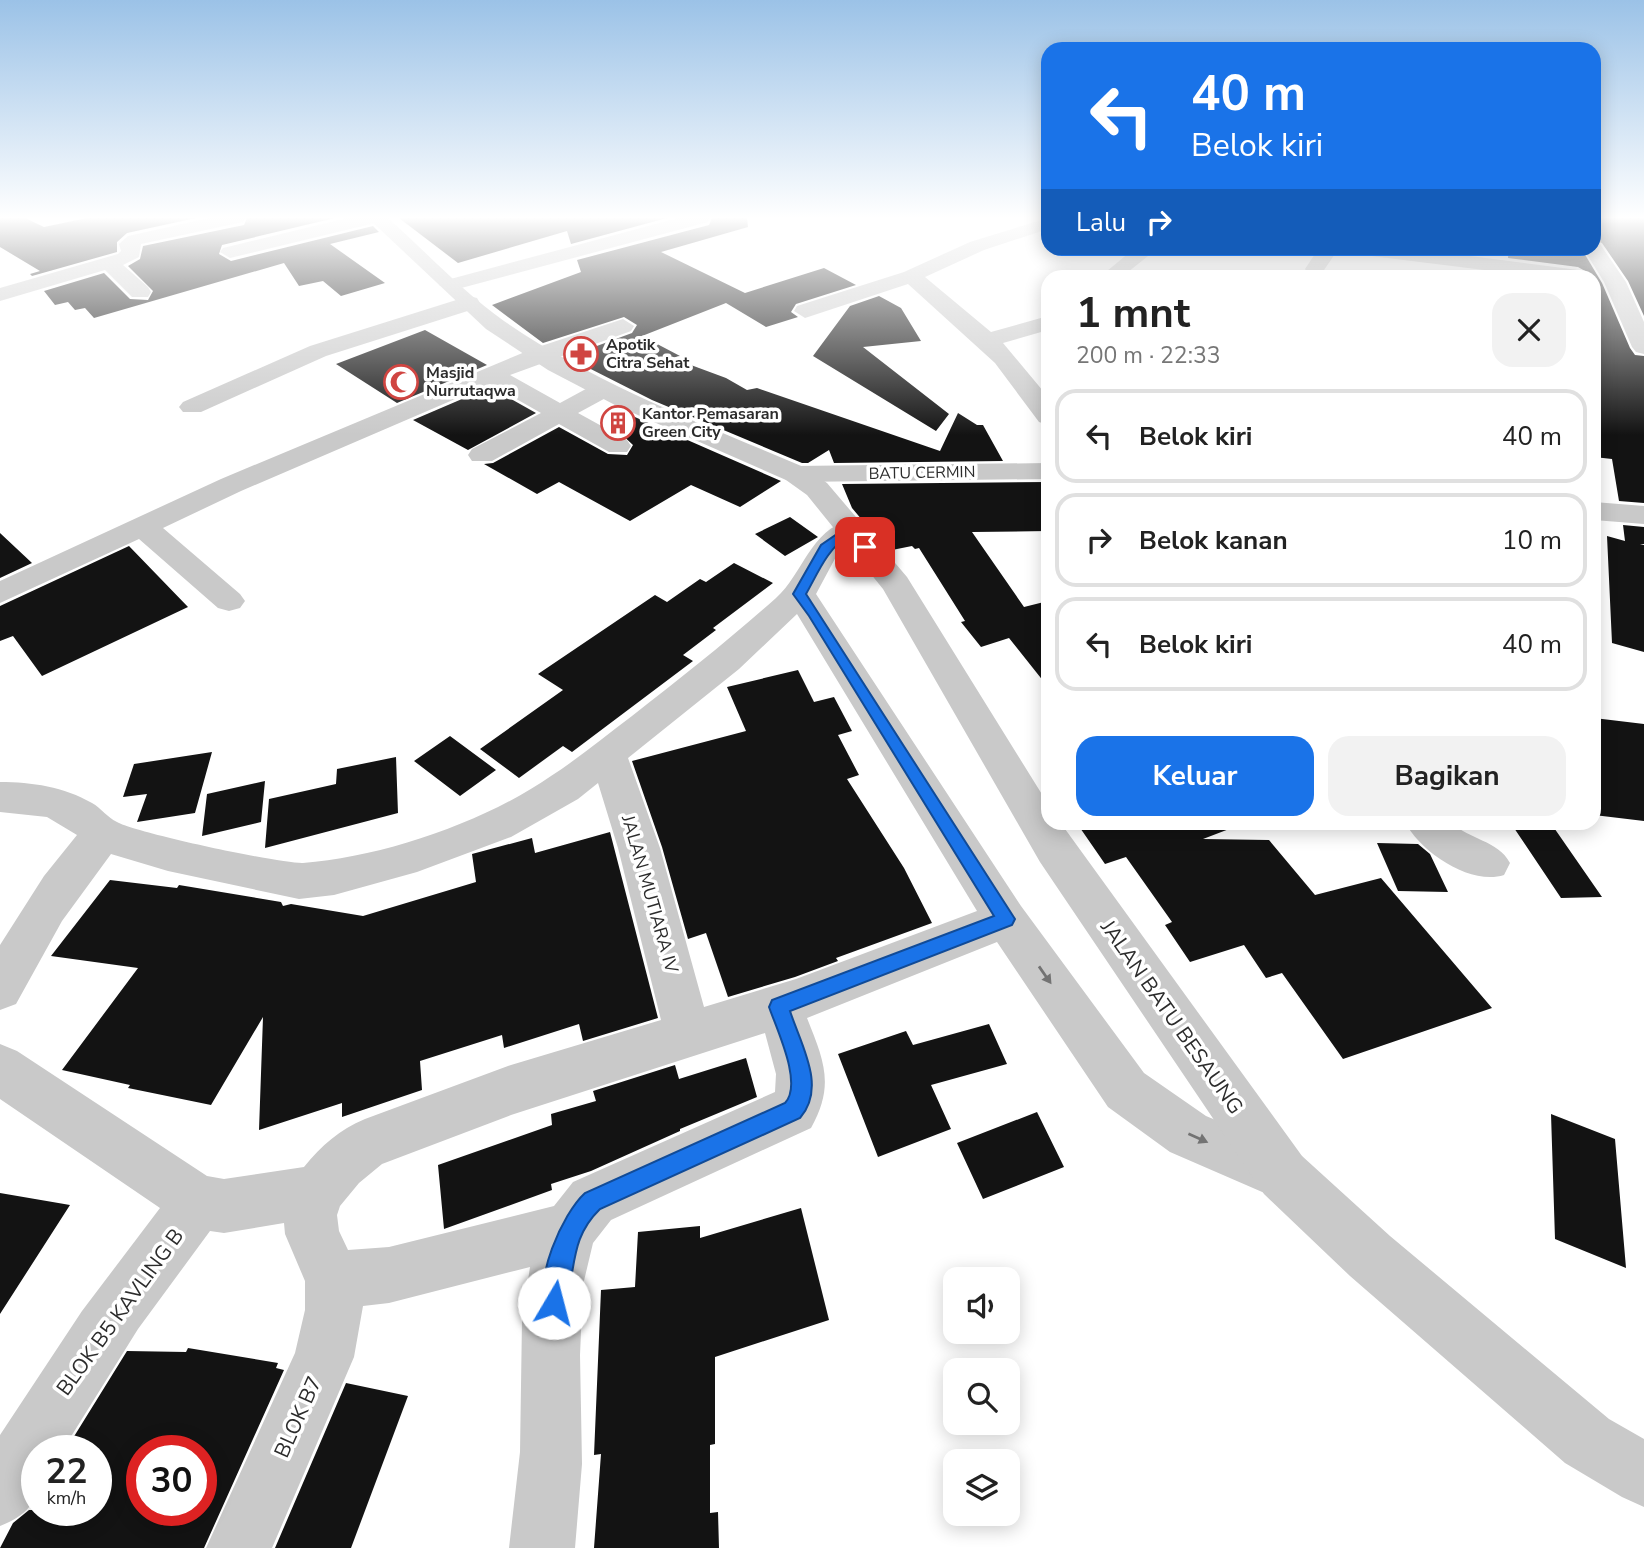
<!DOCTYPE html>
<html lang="id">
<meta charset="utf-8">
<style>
:root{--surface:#fff;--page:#f2f2f2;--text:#222;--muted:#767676;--line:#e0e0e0;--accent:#1a73e8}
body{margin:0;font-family:"Nunito Sans",sans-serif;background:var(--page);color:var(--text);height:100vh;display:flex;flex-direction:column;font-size:26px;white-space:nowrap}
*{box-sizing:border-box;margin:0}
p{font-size:23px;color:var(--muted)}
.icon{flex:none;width:38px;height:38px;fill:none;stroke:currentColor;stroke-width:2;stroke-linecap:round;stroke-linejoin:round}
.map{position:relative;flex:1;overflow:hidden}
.details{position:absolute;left:1041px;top:270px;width:560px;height:560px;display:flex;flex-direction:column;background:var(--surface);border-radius:21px;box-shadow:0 4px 18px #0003}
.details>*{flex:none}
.top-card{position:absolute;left:1041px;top:42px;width:560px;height:214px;border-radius:21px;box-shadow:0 4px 18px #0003;background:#1a73e8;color:#fff;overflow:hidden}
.tools{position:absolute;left:943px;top:1267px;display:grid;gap:14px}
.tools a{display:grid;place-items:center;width:77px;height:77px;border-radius:14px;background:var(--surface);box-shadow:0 4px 18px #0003;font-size:35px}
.speed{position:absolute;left:21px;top:1435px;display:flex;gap:14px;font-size:35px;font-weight:700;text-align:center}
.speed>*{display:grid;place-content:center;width:91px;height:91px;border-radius:50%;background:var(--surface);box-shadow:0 4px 18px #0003;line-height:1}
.speed small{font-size:18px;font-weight:400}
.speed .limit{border:10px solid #d22;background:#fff;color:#111}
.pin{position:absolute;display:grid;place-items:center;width:60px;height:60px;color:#fff;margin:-30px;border-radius:14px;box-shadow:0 4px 10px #0006}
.me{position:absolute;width:77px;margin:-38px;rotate:8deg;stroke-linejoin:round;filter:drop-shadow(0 0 5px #0008)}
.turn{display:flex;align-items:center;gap:24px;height:147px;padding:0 35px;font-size:32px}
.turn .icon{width:91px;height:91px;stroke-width:2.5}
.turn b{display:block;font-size:49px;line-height:60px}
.then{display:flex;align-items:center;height:66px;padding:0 35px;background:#0003;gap:14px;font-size:26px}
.round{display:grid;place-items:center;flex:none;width:74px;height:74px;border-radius:21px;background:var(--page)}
.headline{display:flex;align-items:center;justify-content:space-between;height:119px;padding:0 35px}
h1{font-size:42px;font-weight:700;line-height:52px}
.primary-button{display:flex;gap:14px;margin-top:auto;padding:14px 35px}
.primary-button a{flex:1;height:80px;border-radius:21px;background:var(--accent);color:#fff;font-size:28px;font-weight:700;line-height:80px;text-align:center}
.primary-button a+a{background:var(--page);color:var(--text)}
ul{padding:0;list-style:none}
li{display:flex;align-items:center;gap:21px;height:94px;margin:0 14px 10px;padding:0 21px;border:4px solid var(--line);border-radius:21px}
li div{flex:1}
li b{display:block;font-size:26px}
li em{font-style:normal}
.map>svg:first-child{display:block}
.building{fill:#131313;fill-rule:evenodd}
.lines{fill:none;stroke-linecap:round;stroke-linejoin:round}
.minor{fill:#c9c9c9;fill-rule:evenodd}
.tertiary{fill:#c9c9c9;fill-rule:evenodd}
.oneway{fill:#737373}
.route{fill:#1a73e8;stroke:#114b97;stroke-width:2}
.labels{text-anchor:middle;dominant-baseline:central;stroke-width:7;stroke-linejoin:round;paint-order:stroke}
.far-poi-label{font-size:16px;font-weight:bold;fill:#2c2c2c;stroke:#fff;text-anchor:start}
.far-street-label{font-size:16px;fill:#2c2c2c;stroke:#fff}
.street-label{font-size:18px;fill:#2c2c2c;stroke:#fff}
.near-street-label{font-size:21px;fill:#2c2c2c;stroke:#fff}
</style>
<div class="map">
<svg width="1644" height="1548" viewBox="0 0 1644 1548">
<rect width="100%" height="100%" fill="#fff"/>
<path class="building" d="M0 218H25L44 227 87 218H196L127 233 117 242V252L32 276 30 274 40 271 0 247Z
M247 218H335L222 245 219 254 231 261 373 226 379 232 330 244 385 283 341 296 323 281 299 286 284 263 94 318 85 308 75 310 68 302 55 305 44 291 104 273 130 299 148 300 153 291 128 266 140 259 143 246 244 225Z
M399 218H667L571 244 567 231 458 263Z
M712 218H747L748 227 661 252 745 293 824 268 856 285 796 304 791 312 798 317 766 327 726 303 642 336 680 356 672 358 726 378 747 390 757 388 940 451 958 413 977 425H983L1003 461 834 463 829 450 808 463H802L652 400 567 357 632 333 637 325 624 317 543 343 492 305 581 272 577 260 709 225Z
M1594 218H1644V316L1628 281 1602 243 1594 240Z
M1509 248H1581L1602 283 1630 348 1635 355 1644 356V503L1619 501 1612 459 1594 457V276L1578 267 1508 258Z
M879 296 901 308 921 341 863 347 949 414 936 431 813 356 850 306Z
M425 330 487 365 397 403 336 364Z
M490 387 536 413 468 450 413 420Z
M628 414 781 481 740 507 691 485 630 521 559 482 537 494 484 464 493 463 559 427 608 454 627 455 633 445 619 432Z
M1048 482V531L972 532 1024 607 1048 601V687L1009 638 981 647 961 622 965 621 919 548 915 549 912 546 892 550 874 526 868 527 852 508 842 484Z
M790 517 818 537 785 556 755 534Z
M1623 525 1644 527V544H1640L1644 545V652L1612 643 1607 536 1625 541Z
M0 533 32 563 0 578Z
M129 546 188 607 42 676 13 636 0 641V606Z
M734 563 773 583 713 628 716 630 683 655 693 661 572 752 563 746 519 778 480 749 563 690 538 674 655 595 667 602 700 579 706 582Z
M798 670 814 702 834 697 852 731 838 735 859 775 847 779 904 868 932 923 836 958 838 961 795 977 728 997 706 933 688 939 662 847 632 761 746 731 727 687Z
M1594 718 1644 724V821L1594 815Z
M450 736 496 770 460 796 414 761Z
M212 752 195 813 137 822 147 794 123 797 134 764Z
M396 757 398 813 265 848 269 799 336 784 337 769Z
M265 781 261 822 202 836 207 794Z
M1076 822H1237V826L1203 839 1269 840 1315 895 1381 878 1492 1008 1343 1059 1282 973 1266 978 1244 945 1190 962 1165 925 1172 922 1126 857 1105 864Z
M1510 822H1550L1602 897 1561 898Z
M610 832 658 1018 583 1041 579 1024 504 1048 502 1035 420 1061 422 1090 342 1117V1103L259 1130 263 1017 211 1105 128 1088 130 1085 62 1070 138 968 51 956 110 880 177 888 179 885 281 902 283 906 291 904 363 916 476 882 472 854 532 838 535 853Z
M1377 843 1418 844 1430 854 1448 892 1398 891Z
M989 1024 1007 1064 931 1085 951 1129 878 1157 838 1054 906 1031 913 1045Z
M746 1058 757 1097 680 1129V1131L591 1171 551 1184 552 1190 444 1229 438 1165 552 1125 551 1114 596 1101 593 1091 675 1065 679 1079Z
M1037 1112 1064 1167 983 1199 957 1143Z
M1551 1114 1615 1139 1626 1268 1555 1239Z
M0 1193 70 1205 0 1314Z
M801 1208 829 1320 715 1357V1444L710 1445V1513L718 1512 719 1548H594L601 1454 594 1455 601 1290 635 1287 638 1232 700 1226V1238Z
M188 1348 278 1363 276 1368 284 1370 204 1548H0L13 1523 29 1510H96V1451H65L127 1351 186 1352ZM142 1451H201V1510H142Z
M346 1383 408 1396 351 1548H275Z"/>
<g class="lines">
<path class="minor" d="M209 218H245L243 222 141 244 139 257 123 265 148 287 151 292 148 297H132L105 270 0 301V288L118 254 121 251 119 244 128 236Z
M347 218H381L379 222 230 258 220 252 223 248Z
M678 218H710L708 222 450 291 439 285 443 281Z
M1048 218V229L984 250 925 277 991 332 1048 316V330L1003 343 1048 397V425L1039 422 995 363 908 284 805 318 794 311 797 306 904 272 970 242Z
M1594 242 1600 244 1626 282 1644 322V354L1636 352 1632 347 1604 282 1583 248H1594Z
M1135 248H1158L1123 276H1101Z
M1319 248H1339L1322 273H1308L1305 269Z
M1346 248H1408L1578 270 1588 276H1533L1356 254Z
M469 296 477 298 480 303 477 308 326 356 201 412H183L179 407 183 402 310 346Z
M623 319 634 326 631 331 510 375 560 403 595 384H613L616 389 613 394 578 413 627 440 631 446 627 452H609L559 424 492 461H472L468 455 472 449 541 413 490 384 241 491 163 528 240 594 245 601 240 608 229 611 218 608 139 539 0 603V581L221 479 532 349Z
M1048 463V479L796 482 786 480 782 474 786 468 796 466Z
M1594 502 1644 506V524L1594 520Z
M850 520 861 523 865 529 838 553 816 594 1021 906 1144 1073 1206 1116 1302 1156 1309 1175 1302 1194 1283 1201 1170 1152 1108 1107 997 942 807 1018C824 1061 835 1085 811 1128L611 1220 593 1243 583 1285 580 1355 582 1464 575 1548H509L520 1452 522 1320 530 1267 389 1303 363 1306 354 1357 272 1548H206L295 1353 305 1310V1281L285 1234 284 1223 224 1233 210 1231 138 1329 62 1451H37C37 1492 42 1509 0 1526V1435L82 1311 160 1208 0 1099V1044L17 1051 207 1176 224 1179 304 1167C322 1145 339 1130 365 1119L511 1065 661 1020 618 848 598 783 578 799 511 837 417 872 334 895 299 899 168 871 111 854 62 921 16 1004 0 1010V945L44 876 77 835 47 817 0 812V782C32 782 64 787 92 803 101 808 108 818 117 822 136 833 282 864 303 863 383 857 485 822 551 776 579 758 605 736 632 716 681 678 729 640 776 598 803 574 810 530 850 520ZM797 614 977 911 796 979 704 1007 660 848 628 758 739 669ZM765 1033 776 1074 775 1092 573 1182 554 1206 389 1247 348 1250 339 1231 337 1215 340 1206 359 1183 382 1164 511 1115Z
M1405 822H1451C1469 840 1498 840 1510 863L1504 875C1471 886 1420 852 1405 822Z"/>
<path class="tertiary" d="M368 218H388C426 252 463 292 504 321 597 385 703 424 806 468L827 483 907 577 1048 804V822H1060L1302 1156 1390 1236 1609 1419 1644 1439V1507L1622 1497 1565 1463 1350 1276 1264 1194 1040 862 883 589 807 495 786 480 615 405 548 370 486 329Z"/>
</g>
<defs><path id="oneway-solid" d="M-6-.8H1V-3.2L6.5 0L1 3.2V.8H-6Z" transform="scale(1.75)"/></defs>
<g class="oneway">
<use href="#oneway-solid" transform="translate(1045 975) rotate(55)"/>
<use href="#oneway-solid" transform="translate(1198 1138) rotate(24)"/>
</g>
<linearGradient id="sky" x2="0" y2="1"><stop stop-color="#9bc2e7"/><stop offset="0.5" stop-color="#fff"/><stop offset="1" stop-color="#fff" stop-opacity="0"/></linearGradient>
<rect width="1644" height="435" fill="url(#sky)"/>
<path class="route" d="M850 525 872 547 861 550 849 535C827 549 818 573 806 594L1015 919 1012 925 790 1011C801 1045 827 1087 800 1118L600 1209C567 1241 578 1274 562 1311L554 1315 546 1311C533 1281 562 1214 585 1193L785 1103C803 1084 777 1030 769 1007L772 1000 994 916 809 616 793 594 821 545Z"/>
<defs>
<g id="pharmacy-ring" transform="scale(1.75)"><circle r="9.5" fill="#fff" stroke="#d04541" stroke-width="1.5"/><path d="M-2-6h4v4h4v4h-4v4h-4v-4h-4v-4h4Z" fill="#d04541"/></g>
<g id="mosque-ring" transform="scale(1.75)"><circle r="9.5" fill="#fff" stroke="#d04541" stroke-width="1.5"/><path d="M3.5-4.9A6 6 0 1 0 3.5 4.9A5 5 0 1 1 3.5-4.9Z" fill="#d04541"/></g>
<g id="building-ring" transform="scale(1.75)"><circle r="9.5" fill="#fff" stroke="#d04541" stroke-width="1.5"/><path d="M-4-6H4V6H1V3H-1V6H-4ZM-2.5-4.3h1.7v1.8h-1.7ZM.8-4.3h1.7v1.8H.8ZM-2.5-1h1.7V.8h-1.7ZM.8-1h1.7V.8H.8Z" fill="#d04541"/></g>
</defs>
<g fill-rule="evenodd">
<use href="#pharmacy-ring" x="581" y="354"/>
<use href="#mosque-ring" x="401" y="382"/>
<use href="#building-ring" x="618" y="423"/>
</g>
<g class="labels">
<g class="far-poi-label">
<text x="606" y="345">Apotik<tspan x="606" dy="18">Citra Sehat</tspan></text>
<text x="426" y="373">Masjid<tspan x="426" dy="18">Nurrutaqwa</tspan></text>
<text x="642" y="414">Kantor Pemasaran<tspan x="642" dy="18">Green City</tspan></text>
</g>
<g class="far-street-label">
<text transform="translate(922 473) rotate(-1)">BATU CERMIN</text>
</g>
<g class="street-label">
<text transform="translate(650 894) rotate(74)">JALAN MUTIARA IV</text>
</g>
<g class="near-street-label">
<text transform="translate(1172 1017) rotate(55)">JALAN BATU BESAUNG</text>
<text transform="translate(120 1312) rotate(-54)">BLOK B5 KAVLING B</text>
<text transform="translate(298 1417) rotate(-66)">BLOK B7</text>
</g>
</g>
</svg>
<div class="tools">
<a><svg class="icon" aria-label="sound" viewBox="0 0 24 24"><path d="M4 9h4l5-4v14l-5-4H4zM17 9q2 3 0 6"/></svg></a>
<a><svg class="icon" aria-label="search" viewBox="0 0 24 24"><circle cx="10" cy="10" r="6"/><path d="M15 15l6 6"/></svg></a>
<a><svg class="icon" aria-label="layers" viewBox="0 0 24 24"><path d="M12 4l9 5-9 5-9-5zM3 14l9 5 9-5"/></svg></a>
</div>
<div class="speed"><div>22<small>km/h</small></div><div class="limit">30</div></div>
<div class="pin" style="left:865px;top:547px;background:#d93025"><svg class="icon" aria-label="arrive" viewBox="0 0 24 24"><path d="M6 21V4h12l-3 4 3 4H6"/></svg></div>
<svg class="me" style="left:554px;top:1303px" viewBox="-20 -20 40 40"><circle r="19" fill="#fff"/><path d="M0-13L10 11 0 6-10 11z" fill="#1a73e8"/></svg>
<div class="top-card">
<div class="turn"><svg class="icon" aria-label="left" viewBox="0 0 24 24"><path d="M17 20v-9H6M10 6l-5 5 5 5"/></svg><div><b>40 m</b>Belok kiri</div></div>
<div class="then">Lalu<svg class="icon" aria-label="right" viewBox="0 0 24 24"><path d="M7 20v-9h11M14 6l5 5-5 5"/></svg></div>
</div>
<section class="details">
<div class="headline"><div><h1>1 mnt</h1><p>200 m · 22:33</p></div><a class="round"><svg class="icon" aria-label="close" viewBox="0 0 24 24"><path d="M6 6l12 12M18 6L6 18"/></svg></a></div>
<ul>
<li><svg class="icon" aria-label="left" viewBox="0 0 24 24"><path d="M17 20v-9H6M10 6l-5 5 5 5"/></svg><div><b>Belok kiri</b></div><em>40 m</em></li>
<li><svg class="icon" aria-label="right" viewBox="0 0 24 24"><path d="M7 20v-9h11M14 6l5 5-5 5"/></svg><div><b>Belok kanan</b></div><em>10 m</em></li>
<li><svg class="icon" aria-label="left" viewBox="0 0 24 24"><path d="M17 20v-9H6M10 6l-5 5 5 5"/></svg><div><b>Belok kiri</b></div><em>40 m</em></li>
</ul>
<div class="primary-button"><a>Keluar</a><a>Bagikan</a></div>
</section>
</div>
